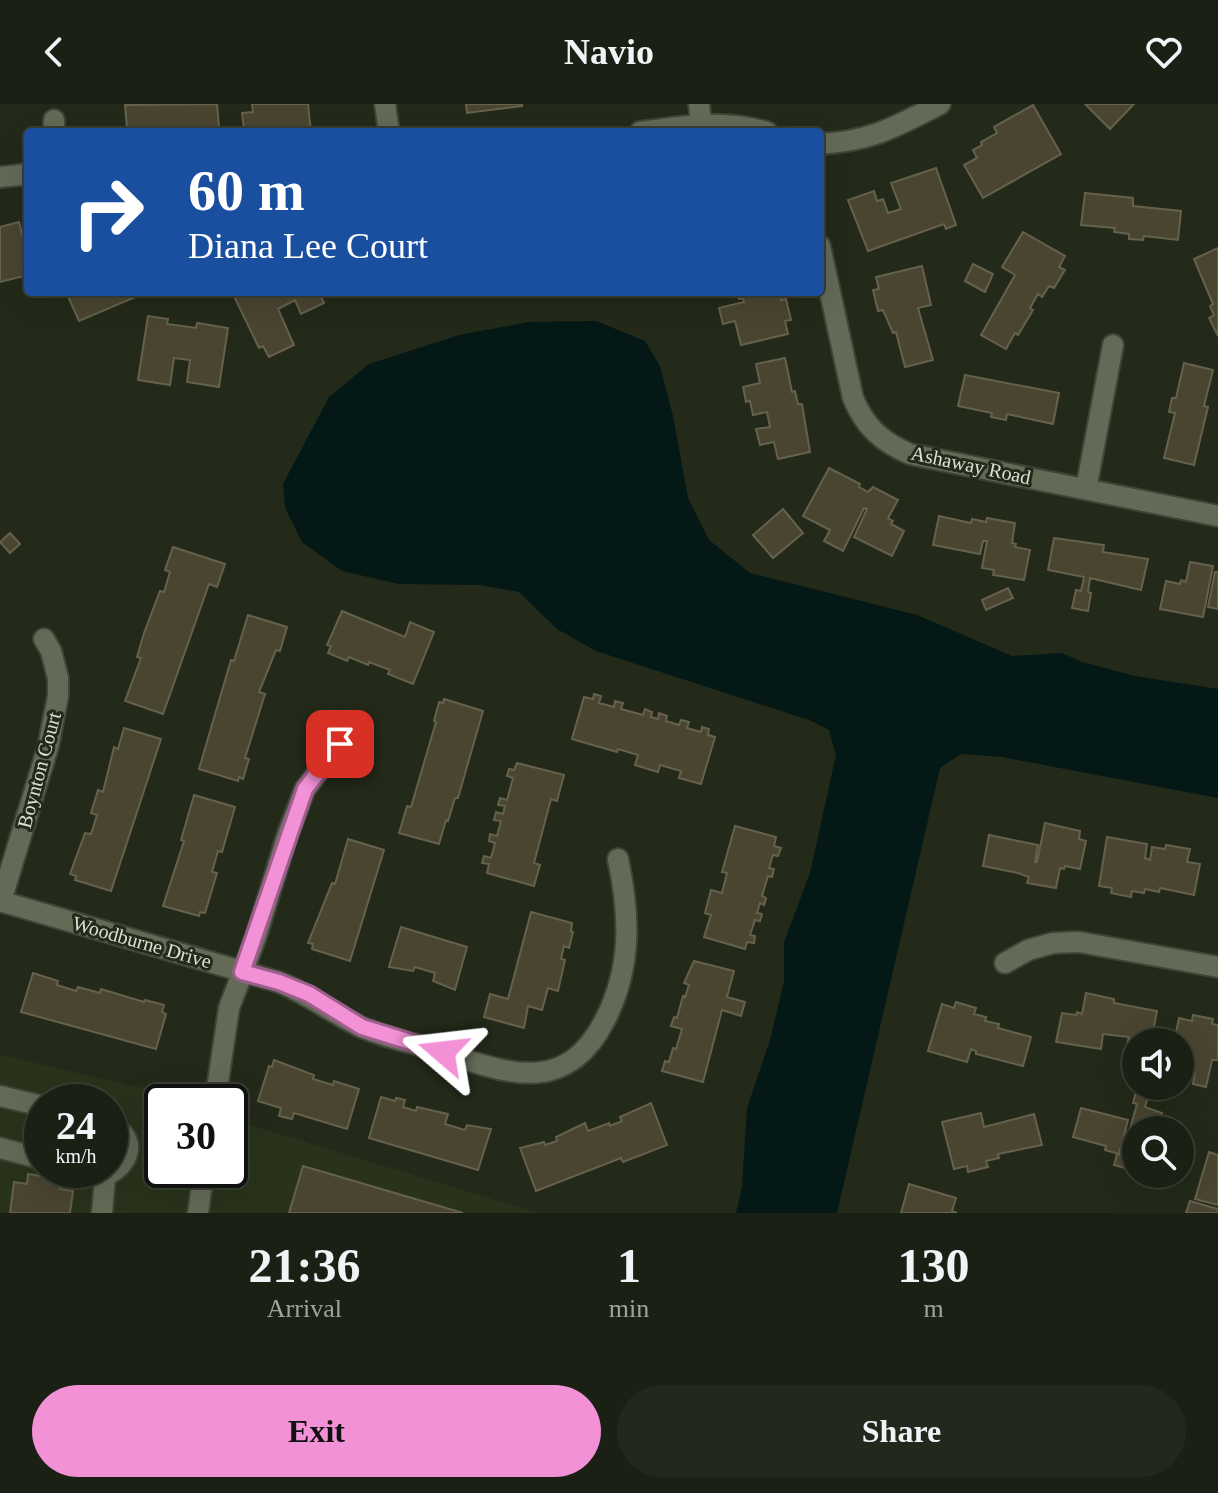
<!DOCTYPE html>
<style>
:root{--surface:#1a2013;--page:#23281c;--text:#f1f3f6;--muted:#9fa3a0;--line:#383e33;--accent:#f291d6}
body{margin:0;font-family:Georgia,serif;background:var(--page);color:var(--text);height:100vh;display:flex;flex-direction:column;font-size:30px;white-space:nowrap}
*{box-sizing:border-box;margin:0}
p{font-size:26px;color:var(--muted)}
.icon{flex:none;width:44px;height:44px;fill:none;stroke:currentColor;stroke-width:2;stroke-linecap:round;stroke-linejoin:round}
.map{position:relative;height:1109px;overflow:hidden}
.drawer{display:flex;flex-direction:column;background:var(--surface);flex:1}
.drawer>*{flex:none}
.top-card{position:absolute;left:24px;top:24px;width:800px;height:168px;border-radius:8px;box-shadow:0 8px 32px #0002,0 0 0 2px var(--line);background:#1a4fa0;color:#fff;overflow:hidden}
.tools{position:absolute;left:1122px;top:924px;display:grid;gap:16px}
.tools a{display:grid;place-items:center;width:72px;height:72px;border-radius:50%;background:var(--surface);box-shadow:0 8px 32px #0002,0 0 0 2px var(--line);font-size:40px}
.speed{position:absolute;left:24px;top:980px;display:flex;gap:16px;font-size:40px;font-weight:700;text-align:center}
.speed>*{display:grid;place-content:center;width:104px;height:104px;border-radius:50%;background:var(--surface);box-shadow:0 8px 32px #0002,0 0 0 2px var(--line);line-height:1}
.speed small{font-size:20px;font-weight:400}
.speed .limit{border:4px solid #111;border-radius:12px;background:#fff;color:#111}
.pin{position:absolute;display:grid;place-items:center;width:68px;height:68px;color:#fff;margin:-34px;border-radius:16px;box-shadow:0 4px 12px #0006}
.me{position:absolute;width:88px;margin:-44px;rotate:287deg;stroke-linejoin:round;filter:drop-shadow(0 0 6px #0008)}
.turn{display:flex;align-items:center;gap:28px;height:168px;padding:0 32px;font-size:36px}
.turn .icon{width:104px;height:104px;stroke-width:2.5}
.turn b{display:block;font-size:56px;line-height:68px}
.eta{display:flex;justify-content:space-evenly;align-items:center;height:136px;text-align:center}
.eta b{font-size:48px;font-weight:700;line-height:56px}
.primary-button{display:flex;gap:16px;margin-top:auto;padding:16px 32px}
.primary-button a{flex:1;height:92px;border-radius:48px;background:var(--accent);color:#111;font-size:32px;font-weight:700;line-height:92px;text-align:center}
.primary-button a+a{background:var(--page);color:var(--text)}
header{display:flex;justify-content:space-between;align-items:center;height:104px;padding:0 32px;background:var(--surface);font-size:36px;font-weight:700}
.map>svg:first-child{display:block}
.built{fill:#29331b;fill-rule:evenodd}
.water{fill:#041816}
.building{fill:#494531;stroke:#66614d;stroke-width:2}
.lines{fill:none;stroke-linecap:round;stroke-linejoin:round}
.minor-casing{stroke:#3e4436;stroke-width:24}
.minor{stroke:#636b57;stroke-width:20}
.route-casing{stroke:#9d5e8b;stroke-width:20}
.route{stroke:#f291d6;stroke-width:14}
.labels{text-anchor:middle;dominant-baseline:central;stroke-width:6;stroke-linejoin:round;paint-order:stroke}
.street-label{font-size:20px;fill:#dbe0d5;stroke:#232a19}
</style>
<header><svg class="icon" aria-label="back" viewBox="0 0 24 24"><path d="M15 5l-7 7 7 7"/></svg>Navio<svg class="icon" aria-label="heart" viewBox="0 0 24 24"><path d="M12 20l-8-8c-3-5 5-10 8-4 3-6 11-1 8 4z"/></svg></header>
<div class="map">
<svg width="1218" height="1109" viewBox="0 0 1218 1109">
<rect width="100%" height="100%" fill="#232a19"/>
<path class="built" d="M0 951 174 991 190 998H162V1066H230V1015L538 1109H0ZM42 998H110V1066H42Z"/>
<path class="water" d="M596 217 645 237 660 262 673 312 688 394 709 436 750 469 917 511 1012 552 1062 549 1082 558 1135 572 1218 585V694L1002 653 961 650 940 664 837 1109H736L742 1083 747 1004 770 936 784 878V838L810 769 836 651 829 626 809 616 596 547 557 525 519 488 479 481 399 480 342 467 302 438 285 404 283 380 329 293 369 260 459 231 529 218Z"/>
<path class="building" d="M217 0 219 23 170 25V28H139L138 23 127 24 125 1Z
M252 0H308L311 28H256V24L244 25 242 9 253 8Z
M466 0H522V2L467 9Z
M1085 0H1134L1110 25Z
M1033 1 1061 50 983 94 964 61 977 54 973 46 982 41 981 38 997 29 994 23Z
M936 64 956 121 946 125 944 120 868 147 848 96 874 87 877 97 883 95 888 109 901 105 891 79Z
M1085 89 1133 94V102L1181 107 1178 136 1144 132 1143 136 1129 135V130L1114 128 1115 124 1081 121Z
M19 118 28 154V171L0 178V123Z
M1023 128 1065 152 1059 163 1065 166 1054 184 1049 182 1042 193 1038 190 1030 204 1033 206 1018 231 1015 229 1006 245 981 231 1015 171 1002 163Z
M1218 144V232L1209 214 1214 211 1210 202 1213 200 1194 155Z
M973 160 993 170 985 188 965 177Z
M922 162 931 201 918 204 933 256 905 263 896 228 893 229 883 206 878 207 873 186 879 185 876 173Z
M66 188H137L138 192 79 217Z
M232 188H319L324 199 301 210 295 196 278 205 294 241 269 253 263 242 259 244Z
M737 188H779L781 196 786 195 791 216 785 217 788 230 741 241 735 217 723 220 719 204 744 198 743 194 739 195Z
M148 212 168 215 167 220 196 224 197 219 228 224 219 283 187 278 190 256 174 254 170 281 138 276Z
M785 254 792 288 795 287 798 300H802L810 348 778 355 774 338 760 341 756 325 770 323 767 308 753 311 750 297 746 298 743 283 760 279 756 260Z
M1184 259 1213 266 1204 302 1208 303 1194 361 1164 354 1175 309 1169 308 1172 294H1176Z
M965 271 1059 289 1053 320 1007 310 1006 316 991 313 992 309 958 302Z
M829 364 860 380 859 383 868 388 873 383 898 396 888 414 893 417 891 420 904 427 892 452 854 433 867 405 864 404 843 447 824 437 830 426 803 412Z
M783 405 803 429 773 454 753 431Z
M939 412 971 419 972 415 986 418 987 414 1015 419 1012 439 1016 440 1015 443 1030 446 1024 476 993 471 994 466 982 464 987 437H983L980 450 933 441Z
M10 429 20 440 10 449 0 438Z
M1054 434 1104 441 1103 448 1148 455 1141 486 1090 474 1088 488 1091 489 1088 507 1072 504 1076 486 1081 487 1084 473 1048 466Z
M173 443 225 460 217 483 209 480 163 610 125 597 141 554 137 553 144 529 160 487 164 488 170 468 165 466Z
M1190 458 1213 462 1203 513 1160 505 1166 477 1180 480 1181 476 1186 478Z
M1215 468H1218V505L1208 503Z
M1008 484 1013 494 986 506 982 496Z
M342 507 405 533 410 518 434 528 413 580 388 570 390 566 369 558 368 561 349 553 347 557 328 549 331 542 327 541Z
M248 511 287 523 280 547 276 546 259 588 265 590 245 654 249 655 243 675 239 673 238 677 199 665 231 556 234 557Z
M594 590 601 592 599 599 614 603 615 597 623 599 621 605 643 611 645 605 652 608 651 613 658 615 659 609 667 612 666 617 679 621 681 616 689 618 687 624 701 628 702 623 709 625 708 631 715 633 701 680 679 674 681 667 660 661 658 668 635 661 638 651 618 645 617 648 572 635 584 593 593 595Z
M444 595 483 607 458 694H455L448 717 446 716 439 740 399 729 407 702 411 703 436 618 434 617 439 598 443 599Z
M124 624 161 635 111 787 75 776 76 772 70 770 85 729 91 730 97 711 91 709 98 686 103 688 114 643 118 645Z
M517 659 564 671 557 697 551 695 534 759 540 761 534 782 487 769 489 760 482 759 484 752 491 754 495 739 489 737 490 730 497 732 501 717 494 716 496 708 503 710 505 702 498 701 500 694 507 696 513 674 507 672 509 665 514 666Z
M194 691 235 703 222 748 218 747 212 768 217 769 205 809 200 808 199 812 163 802 184 737 181 736Z
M1045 719 1080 727 1079 735 1086 737 1080 765 1065 762 1064 765 1060 764 1056 784 1027 779 1029 773 1018 769 983 762 989 731 1038 741 1035 758H1037Z
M735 722 776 733 774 742 781 744 778 752 773 751 769 764 774 765 772 773 768 772 762 792 766 794 764 801 760 799 757 809 762 810 760 817 755 816 750 831 755 832 754 839 747 838 745 845 704 833 711 811 705 809 711 786 722 789 727 769 722 768Z
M1107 733 1147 740 1145 754 1150 756 1152 743 1165 745 1166 741 1190 745 1187 758 1200 760 1194 791 1160 784 1159 788 1145 785 1144 789 1132 787 1131 793 1111 789 1112 784 1099 782Z
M348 735 384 746 350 857 312 845 313 840 308 839 332 779 335 780Z
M531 808 572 819 571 827 573 828 569 844 564 842 561 855 565 856 558 887 548 884 542 906 528 902 524 924 484 913 490 890 508 895Z
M401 823 467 843 455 886 433 877 435 869 415 863 413 867 389 863Z
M694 857 734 867 727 893 745 898 741 912 722 906 703 978 662 967 665 957 669 958 673 944 676 945 682 925 671 922 674 913 677 914 683 892 685 893 689 881 684 879Z
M33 869 58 877 57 881 76 887 78 883 100 889 101 885 144 898 145 896 164 901 162 908 166 910 156 945 21 908Z
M1086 889 1114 895V899L1157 907 1151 938H1136V946L1126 944 1129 933 1103 930 1101 945 1056 938 1062 909 1076 911 1077 908 1082 910Z
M956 898 976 904 974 910 986 913 985 917 999 920 998 924 1031 933 1023 962 976 950V947L971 945 967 958 928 947 942 900 954 904Z
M1193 911 1213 915 1212 920 1218 921V956H1212L1206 983 1193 980 1195 967 1180 964V938H1174L1179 914 1192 917Z
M274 956 314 971 313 975 333 981 334 977 359 985 347 1025 294 1009 292 1015 279 1012 281 1004 258 997 269 962 272 963Z
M1137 984 1150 987 1145 1003 1162 1009 1159 1018 1175 1023 1174 1026H1136V1067L1114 1061 1117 1050 1121 1051 1125 1042 1137 1000 1133 999Z
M381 993 395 997 396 994 405 996 403 1003 416 1007 417 1003 448 1010 445 1020 465 1026 467 1021 491 1025 478 1066 369 1034Z
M651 999 667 1041 623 1058 621 1054 536 1087 520 1044 544 1038 545 1041 557 1037 556 1033 585 1019 588 1027 609 1019 610 1022 622 1017 620 1013Z
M1081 1004 1128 1016 1119 1050 1105 1046 1106 1042 1073 1033Z
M981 1009 984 1023 1034 1010 1042 1041 998 1050 999 1054 986 1057 988 1063 968 1068 967 1062 954 1065 942 1018Z
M1209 1048 1218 1051V1101L1195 1095Z
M303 1062 463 1109H289Z
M28 1070 61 1075 60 1085 73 1087 70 1109H10L14 1078 27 1080Z
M909 1080 956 1094 952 1107 957 1109H901Z
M1190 1097 1218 1105V1109H1186Z"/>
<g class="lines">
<g class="minor-casing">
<path id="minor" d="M385 0 389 28
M699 0 701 20
M54 28V16
M640 28C684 22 724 15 767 28
M820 40C872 37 895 23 940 0
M0 73 28 70
M820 142 853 294C865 323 882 338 910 350L1218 412
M1086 385 1113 241
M0 797 279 878C307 890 331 908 359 922 382 933 410 938 435 946 503 967 564 996 605 916 632 863 630 812 618 755
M1 797 48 643 58 592V574L51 547 44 535
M1005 859 1028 846 1053 839 1079 838 1218 863
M0 992 42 1002
M215 998 229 904 256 833 287 732 305 685 340 640
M0 1044 42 1055
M82 1066 105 1072
M102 1109 105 1072C130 1061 139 1034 110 1021
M198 1109 204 1066"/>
</g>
<use href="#minor" class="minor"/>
</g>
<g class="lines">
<g class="route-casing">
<path id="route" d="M340 640 305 685 242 868 279 878 309 890 362 923 443 948"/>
</g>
<use href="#route" class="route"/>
</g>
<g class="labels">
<g class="street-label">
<text transform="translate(971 361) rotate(12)">Ashaway Road</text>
<text transform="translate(39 666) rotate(-75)">Boynton Court</text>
<text transform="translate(142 838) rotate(16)">Woodburne Drive</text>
</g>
</g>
</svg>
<div class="tools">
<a><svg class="icon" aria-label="sound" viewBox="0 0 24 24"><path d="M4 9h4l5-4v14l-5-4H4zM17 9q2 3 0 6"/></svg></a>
<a><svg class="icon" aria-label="search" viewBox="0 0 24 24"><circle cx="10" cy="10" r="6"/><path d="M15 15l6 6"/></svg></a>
</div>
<div class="speed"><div>24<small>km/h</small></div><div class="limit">30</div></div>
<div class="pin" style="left:340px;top:640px;background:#d93025"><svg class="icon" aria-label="arrive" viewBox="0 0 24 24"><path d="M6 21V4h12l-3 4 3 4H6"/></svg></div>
<svg class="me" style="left:443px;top:948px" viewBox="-20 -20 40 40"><path d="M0-17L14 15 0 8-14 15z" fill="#f291d6" stroke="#fff" stroke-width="4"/></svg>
<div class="top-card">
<div class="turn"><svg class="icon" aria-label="right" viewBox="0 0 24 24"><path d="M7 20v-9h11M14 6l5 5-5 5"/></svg><div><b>60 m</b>Diana Lee Court</div></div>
</div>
</div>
<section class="drawer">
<div class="eta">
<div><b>21:36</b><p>Arrival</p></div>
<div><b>1</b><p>min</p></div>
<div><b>130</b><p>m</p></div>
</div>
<div class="primary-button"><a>Exit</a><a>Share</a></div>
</section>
